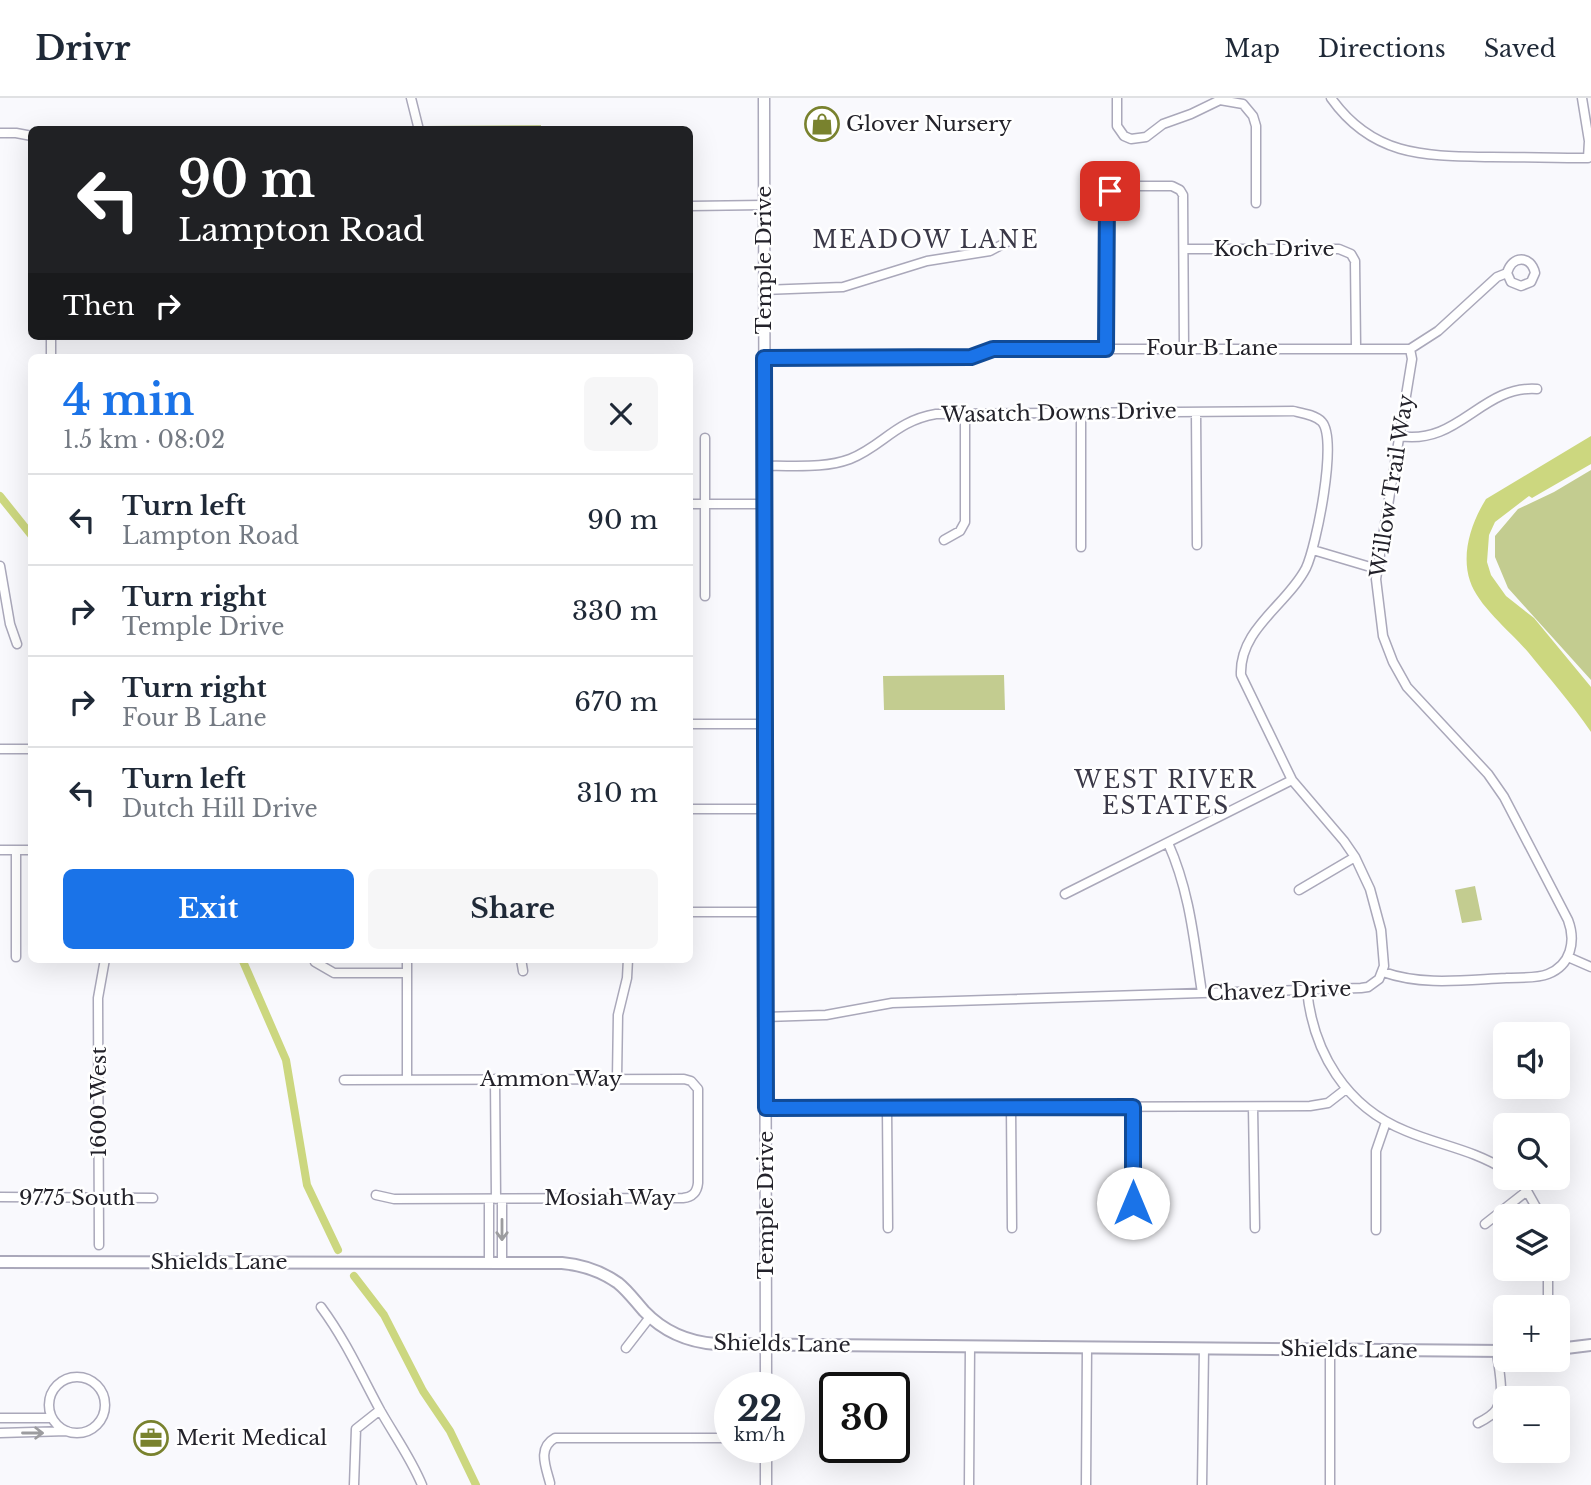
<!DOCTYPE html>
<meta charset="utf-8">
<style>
:root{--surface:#fff;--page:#f6f6f7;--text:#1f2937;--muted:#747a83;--line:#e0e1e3;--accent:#1a73e8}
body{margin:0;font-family:"Libre Baskerville",serif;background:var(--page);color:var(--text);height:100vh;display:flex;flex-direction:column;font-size:26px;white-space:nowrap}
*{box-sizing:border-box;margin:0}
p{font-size:23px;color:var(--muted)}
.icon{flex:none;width:38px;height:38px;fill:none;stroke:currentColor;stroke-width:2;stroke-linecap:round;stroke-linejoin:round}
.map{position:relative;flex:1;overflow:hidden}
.drawer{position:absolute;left:28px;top:256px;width:665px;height:609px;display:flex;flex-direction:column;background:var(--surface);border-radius:10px;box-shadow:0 7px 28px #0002}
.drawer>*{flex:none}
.banner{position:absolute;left:28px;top:28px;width:665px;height:214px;border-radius:10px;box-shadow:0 7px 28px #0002;background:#202124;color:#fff;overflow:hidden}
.fabs{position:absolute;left:1493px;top:924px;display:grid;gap:14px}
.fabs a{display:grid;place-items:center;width:77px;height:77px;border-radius:10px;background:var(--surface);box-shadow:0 7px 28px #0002;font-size:35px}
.speed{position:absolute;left:714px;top:1274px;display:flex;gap:14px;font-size:35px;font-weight:700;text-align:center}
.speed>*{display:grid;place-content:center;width:91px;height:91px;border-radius:50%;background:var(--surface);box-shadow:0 7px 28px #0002;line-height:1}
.speed small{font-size:18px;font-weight:400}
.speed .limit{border:4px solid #111;border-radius:10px;background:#fff;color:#111}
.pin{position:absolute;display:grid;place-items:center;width:60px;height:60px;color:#fff;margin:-30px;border-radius:14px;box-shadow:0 4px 10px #0006}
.me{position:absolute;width:77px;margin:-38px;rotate:0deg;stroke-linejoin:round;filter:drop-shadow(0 0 5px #0008)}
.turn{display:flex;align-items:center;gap:24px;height:147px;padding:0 35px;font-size:32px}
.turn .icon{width:91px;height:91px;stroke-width:2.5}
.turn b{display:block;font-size:49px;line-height:60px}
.then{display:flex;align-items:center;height:66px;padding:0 35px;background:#0003;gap:14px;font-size:26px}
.round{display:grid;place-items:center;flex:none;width:74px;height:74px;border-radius:10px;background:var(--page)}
.head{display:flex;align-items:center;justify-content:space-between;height:119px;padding:0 35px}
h1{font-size:42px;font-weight:800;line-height:52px;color:var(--accent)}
.primary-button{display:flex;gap:14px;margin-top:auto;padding:14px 35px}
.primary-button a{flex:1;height:80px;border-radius:10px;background:var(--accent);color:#fff;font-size:28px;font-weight:800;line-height:80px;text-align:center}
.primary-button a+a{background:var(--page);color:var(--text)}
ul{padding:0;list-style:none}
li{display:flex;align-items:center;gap:21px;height:91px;padding:0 35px;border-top:2px solid var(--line)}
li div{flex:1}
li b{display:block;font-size:26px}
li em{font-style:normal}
header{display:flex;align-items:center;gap:42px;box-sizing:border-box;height:98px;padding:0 35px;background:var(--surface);border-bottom:2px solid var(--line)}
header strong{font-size:33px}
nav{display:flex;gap:38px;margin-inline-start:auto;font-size:24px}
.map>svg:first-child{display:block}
.green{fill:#c3cc90}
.water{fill:#ccd77f}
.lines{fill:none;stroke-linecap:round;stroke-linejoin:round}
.canal{stroke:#ccd77f;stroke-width:8}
.minor-casing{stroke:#aaa8ba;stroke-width:11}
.tertiary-casing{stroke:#aaa8ba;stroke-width:13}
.secondary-casing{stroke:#aaa8ba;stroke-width:14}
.minor{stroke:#fff;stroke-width:8}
.tertiary{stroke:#fff;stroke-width:10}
.secondary{stroke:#fff;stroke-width:10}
.oneway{stroke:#9c9c9f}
.route-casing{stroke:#114b97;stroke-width:18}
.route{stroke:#1a73e8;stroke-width:12}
.labels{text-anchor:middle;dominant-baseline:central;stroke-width:5;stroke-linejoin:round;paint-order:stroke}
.poi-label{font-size:21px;fill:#23222a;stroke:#fff;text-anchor:start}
.street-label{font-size:21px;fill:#23222a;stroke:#fff}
.neighbourhood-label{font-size:23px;letter-spacing:2px;fill:#3b3948;stroke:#fff}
</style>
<header>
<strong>Drivr</strong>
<nav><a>Map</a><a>Directions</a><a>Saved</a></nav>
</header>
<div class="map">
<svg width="1591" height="1387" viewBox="0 0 1591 1387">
<rect width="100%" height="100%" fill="#f9f9fd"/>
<path class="green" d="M541 27V32L424 31V28Z
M1591 372V582L1508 490 1495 459V438L1518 411 1554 394Z
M1004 577 1005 612H884L883 578Z
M1475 788 1482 822 1462 825 1455 792Z"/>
<path class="water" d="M1591 338V366L1532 400 1529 398 1495 424 1489 437 1487 464 1491 477 1506 498 1534 520 1591 589V634C1572 606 1549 580 1528 554 1511 534 1478 508 1470 483 1461 456 1471 425 1486 401Z"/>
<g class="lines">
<path class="canal" d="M0 398 32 438
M242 861 286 962 307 1087 338 1152
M354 1178 384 1217 423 1293 450 1333 476 1387"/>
<g class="minor-casing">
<path id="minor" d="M411 0 419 32
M1117 0V28L1124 38 1131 41 1146 39 1163 26 1191 16 1220 2 1243 6 1253 18 1256 28V105
M1331 0C1373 59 1425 58 1491 59 1523 59 1556 60 1588 60L1589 43 1582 0
M0 35H16L32 38
M690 108 764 107
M1184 151H1339L1351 156 1355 163 1356 249
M763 192 843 189 927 163 990 153 1007 144
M51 238V259
M1106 251 1107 97 1113 91 1122 88H1172L1180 92 1183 97 1184 250
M764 260 971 259 993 251H1410L1438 233 1497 179 1507 175C1512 157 1531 157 1535 175L1531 184 1521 188 1511 184 1507 175
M1196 314 1197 447
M1081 315V449
M1399 338C1459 348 1481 287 1537 291
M705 340V498
M764 368C793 367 823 371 850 361 883 348 895 323 936 316L1293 313C1302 315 1316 317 1322 324 1338 342 1316 449 1306 470 1287 507 1239 531 1241 577L1292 682 1344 743 1355 759 1370 791 1381 832 1384 868 1379 881 1368 889 1361 890 892 905 826 917 765 919
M690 406H764
M944 442 960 433 965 424V315
M1313 452 1377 471
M0 468 10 526 17 546
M690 626H765
M0 651H32
M690 711H765
M1168 745C1190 794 1194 843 1202 895
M0 752H32
M16 752V859
M1299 792 1355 759
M1065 796 1292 682
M690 814H765
M1568 859 1591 869
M407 861V982
M521 861 523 873
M315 864 334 875H407
M1383 874C1423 888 1464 882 1506 880 1519 879 1536 881 1548 876 1571 867 1576 843 1568 822L1504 699 1488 676 1407 589 1393 564 1383 538 1376 481 1412 261 1410 251
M1307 892C1313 954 1346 1009 1406 1033 1439 1047 1474 1052 1505 1072
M495 981 496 1101
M617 981 618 917 627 880 628 861
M344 982 684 981 691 983 698 991V1085C697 1095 692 1099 683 1100L394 1101 376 1097
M1011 1009 1012 1130
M1133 1009V1129
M1253 1009 1255 1130
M766 1010 1310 1008 1328 1005 1346 991
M887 1010 888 1130
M1515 1080 1527 1093 1541 1118
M0 1099 153 1100
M489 1101V1164
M502 1101V1164
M1485 1126 1527 1093
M1376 1132V1053L1386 1024
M99 1147 98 900 105 861
M321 1209C346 1243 360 1275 380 1312 394 1337 411 1360 422 1387
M1548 1209V1171
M626 1250 650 1219
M1330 1251V1387
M49 1307a28 28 0 1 1 56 0a28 28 0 1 1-56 0Z
M0 1320H52
M1478 1325C1484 1322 1492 1318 1496 1312 1506 1297 1498 1270 1497 1253
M0 1335 67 1333
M550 1385C546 1369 537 1350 555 1340H730
M354 1387 356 1331 380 1312
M969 1387 970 1248
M1086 1387 1087 1249
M1202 1387 1204 1250"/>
</g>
<g class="tertiary-casing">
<path id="tertiary" d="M764 0 766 1290
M766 1349V1387"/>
</g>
<g class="secondary-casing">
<path id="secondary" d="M0 1164 562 1165C583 1167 601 1173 618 1185 628 1193 635 1203 644 1213 663 1233 688 1244 716 1246L1505 1253
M1558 1251 1591 1247"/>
</g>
<use href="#minor" class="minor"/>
<use href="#tertiary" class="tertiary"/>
<use href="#secondary" class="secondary"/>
</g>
<defs><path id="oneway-shaft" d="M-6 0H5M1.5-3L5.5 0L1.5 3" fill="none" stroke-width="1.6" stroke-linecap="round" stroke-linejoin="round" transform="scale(1.75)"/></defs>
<g class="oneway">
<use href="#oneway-shaft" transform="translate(502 1132) rotate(90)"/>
<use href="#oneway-shaft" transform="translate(33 1335)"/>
</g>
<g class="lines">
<g class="route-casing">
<path id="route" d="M1110 93 1107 97 1106 251H993L971 259 764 260 766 1010 1133 1009V1105"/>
</g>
<use href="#route" class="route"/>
</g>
<defs>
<g id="shop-ring" transform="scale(1.75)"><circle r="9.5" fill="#fff" stroke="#79822e" stroke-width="1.5"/><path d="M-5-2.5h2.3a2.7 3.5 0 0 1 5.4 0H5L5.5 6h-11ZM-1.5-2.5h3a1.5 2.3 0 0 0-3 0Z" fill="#79822e"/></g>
<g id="office-ring" transform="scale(1.75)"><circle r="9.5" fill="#fff" stroke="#79822e" stroke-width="1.5"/><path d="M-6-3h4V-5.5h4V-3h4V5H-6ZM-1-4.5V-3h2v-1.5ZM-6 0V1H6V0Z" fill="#79822e"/></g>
</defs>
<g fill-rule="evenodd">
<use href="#shop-ring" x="822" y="26"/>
<use href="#office-ring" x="151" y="1340"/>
</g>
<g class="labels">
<g class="poi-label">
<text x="846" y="26">Glover Nursery</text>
<text x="176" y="1340">Merit Medical</text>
</g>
<g class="street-label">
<text x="1274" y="151">Koch Drive</text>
<text transform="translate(764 162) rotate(-90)">Temple Drive</text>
<text x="1212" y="250">Four B Lane</text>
<text transform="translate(1059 315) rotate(-1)">Wasatch Downs Drive</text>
<text transform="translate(1392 388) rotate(-81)">Willow Trail Way</text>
<text transform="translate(1279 893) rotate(-2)">Chavez Drive</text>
<text x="551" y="981">Ammon Way</text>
<text transform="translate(99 1004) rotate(-90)">1600 West</text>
<text x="77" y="1100">9775 South</text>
<text x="610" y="1100">Mosiah Way</text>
<text transform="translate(766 1107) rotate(-90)">Temple Drive</text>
<text x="219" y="1164">Shields Lane</text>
<text transform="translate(782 1246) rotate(1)">Shields Lane</text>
<text transform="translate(1349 1252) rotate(1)">Shields Lane</text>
</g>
<g class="neighbourhood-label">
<text x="926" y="142">MEADOW LANE</text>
<text x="1166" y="682">WEST RIVER<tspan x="1166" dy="26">ESTATES</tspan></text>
</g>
</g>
</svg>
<div class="fabs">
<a><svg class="icon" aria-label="sound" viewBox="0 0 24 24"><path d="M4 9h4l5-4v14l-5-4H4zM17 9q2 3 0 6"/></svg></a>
<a><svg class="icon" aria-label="search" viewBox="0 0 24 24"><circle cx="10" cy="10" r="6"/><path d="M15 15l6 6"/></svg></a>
<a><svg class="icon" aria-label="layers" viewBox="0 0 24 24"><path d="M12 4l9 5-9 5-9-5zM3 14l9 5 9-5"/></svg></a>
<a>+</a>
<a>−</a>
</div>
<div class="speed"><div>22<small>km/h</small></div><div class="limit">30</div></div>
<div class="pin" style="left:1110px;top:93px;background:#d93025"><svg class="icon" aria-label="arrive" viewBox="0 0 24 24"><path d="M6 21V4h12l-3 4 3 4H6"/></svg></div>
<svg class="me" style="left:1133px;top:1105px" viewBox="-20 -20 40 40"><circle r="19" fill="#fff"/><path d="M0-13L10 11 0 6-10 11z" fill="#1a73e8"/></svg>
<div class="banner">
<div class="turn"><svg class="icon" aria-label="left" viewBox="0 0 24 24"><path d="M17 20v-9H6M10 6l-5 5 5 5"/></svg><div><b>90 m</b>Lampton Road</div></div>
<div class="then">Then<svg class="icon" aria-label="right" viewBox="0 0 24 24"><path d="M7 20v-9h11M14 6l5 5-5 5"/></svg></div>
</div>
<section class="drawer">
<div class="head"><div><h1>4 min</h1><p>1.5 km · 08:02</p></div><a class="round"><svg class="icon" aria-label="close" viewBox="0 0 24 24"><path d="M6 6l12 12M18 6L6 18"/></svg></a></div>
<ul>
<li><svg class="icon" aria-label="left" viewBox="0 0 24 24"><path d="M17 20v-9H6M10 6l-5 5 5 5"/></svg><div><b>Turn left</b><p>Lampton Road</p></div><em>90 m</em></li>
<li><svg class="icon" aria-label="right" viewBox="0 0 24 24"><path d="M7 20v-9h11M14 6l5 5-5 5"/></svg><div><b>Turn right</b><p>Temple Drive</p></div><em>330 m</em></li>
<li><svg class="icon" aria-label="right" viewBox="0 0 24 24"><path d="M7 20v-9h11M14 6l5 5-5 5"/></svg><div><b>Turn right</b><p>Four B Lane</p></div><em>670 m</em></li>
<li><svg class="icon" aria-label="left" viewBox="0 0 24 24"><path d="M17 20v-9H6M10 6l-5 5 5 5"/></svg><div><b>Turn left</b><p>Dutch Hill Drive</p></div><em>310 m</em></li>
</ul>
<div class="primary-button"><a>Exit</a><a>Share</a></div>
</section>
</div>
